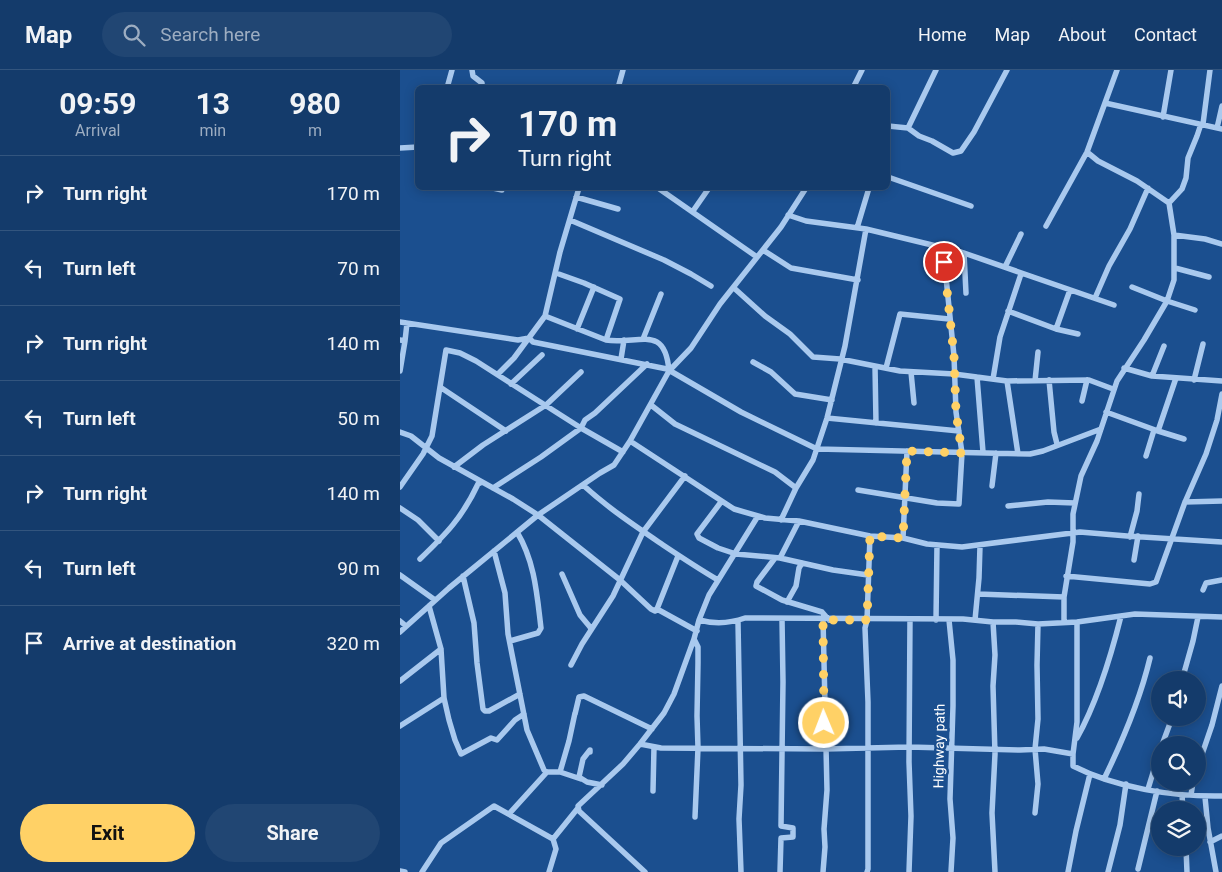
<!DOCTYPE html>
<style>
:root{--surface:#143b6b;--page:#214673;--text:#f1f3f6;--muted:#9dadc1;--line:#33557e;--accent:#ffd166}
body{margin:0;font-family:Roboto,sans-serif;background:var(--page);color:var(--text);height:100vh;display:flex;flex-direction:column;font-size:19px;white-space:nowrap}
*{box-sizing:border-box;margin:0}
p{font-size:16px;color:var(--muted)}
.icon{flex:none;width:28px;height:28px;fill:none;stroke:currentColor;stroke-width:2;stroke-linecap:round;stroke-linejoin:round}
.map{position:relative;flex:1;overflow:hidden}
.panel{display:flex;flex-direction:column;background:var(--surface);width:400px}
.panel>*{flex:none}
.banner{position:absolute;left:15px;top:15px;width:475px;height:105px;border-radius:8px;box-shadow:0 2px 12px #0003,0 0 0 1px var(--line);background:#143b6b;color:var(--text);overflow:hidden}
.tools{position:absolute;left:751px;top:601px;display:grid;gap:10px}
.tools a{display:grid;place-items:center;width:55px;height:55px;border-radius:50%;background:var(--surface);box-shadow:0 2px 12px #0003,0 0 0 1px var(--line);font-size:25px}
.pin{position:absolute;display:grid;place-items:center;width:42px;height:42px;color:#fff;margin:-21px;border:2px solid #fff;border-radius:50%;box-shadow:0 1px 5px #0007}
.me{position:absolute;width:55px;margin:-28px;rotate:359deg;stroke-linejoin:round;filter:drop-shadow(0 0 4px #0008)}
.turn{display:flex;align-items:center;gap:18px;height:105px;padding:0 20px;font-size:22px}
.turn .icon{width:65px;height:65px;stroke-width:2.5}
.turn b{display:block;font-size:35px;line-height:42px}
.eta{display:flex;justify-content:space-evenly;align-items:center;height:85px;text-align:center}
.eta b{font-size:30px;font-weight:700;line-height:35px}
.button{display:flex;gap:10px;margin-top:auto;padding:10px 20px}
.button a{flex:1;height:58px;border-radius:30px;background:var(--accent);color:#111;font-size:20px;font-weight:700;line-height:58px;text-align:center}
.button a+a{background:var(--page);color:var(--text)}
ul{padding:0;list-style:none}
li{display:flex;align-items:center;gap:15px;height:75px;padding:0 20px;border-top:1px solid var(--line)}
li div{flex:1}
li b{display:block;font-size:19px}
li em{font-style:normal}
header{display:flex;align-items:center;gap:30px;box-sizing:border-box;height:70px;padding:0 25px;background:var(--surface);border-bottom:1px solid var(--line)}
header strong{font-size:24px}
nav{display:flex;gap:28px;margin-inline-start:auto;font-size:18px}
.search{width:350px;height:45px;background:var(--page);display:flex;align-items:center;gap:12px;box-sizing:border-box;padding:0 18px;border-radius:28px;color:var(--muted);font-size:19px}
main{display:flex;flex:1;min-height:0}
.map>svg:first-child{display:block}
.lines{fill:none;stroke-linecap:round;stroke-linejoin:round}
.minor{stroke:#a9c9ee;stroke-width:5.5}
.route{stroke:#ffd166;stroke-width:9;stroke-dasharray:0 16.2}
.labels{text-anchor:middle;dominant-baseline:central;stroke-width:5;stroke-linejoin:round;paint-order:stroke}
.street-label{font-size:14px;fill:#fff;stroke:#1b4f8f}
</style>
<header>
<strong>Map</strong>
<div class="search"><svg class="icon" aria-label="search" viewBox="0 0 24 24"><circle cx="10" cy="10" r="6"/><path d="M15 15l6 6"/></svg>Search here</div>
<nav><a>Home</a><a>Map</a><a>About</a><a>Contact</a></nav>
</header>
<main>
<section class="panel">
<div class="eta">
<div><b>09:59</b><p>Arrival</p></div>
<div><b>13</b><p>min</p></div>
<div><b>980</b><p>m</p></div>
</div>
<ul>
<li><svg class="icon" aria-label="right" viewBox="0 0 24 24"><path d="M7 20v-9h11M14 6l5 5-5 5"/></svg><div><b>Turn right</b></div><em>170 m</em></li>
<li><svg class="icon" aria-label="left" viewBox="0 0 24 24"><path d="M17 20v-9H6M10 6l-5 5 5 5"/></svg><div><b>Turn left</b></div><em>70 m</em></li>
<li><svg class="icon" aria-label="right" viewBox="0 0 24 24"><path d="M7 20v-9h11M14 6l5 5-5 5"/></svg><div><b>Turn right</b></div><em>140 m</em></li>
<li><svg class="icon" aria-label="left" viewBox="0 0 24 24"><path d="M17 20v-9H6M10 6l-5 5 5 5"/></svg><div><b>Turn left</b></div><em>50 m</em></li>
<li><svg class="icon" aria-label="right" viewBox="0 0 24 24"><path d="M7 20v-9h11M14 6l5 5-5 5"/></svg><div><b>Turn right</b></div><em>140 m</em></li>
<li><svg class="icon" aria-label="left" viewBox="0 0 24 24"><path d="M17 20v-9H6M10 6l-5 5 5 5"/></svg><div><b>Turn left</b></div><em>90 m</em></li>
<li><svg class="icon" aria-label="arrive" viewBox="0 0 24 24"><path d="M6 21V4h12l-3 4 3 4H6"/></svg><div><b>Arrive at destination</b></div><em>320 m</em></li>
</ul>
<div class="button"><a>Exit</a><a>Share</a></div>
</section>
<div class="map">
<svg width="822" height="802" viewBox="0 0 822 802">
<rect width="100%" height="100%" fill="#1b4f8f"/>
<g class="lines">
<path class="minor" d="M72 0 73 6 82 13V18
M47 18 52 0
M218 18 223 0
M453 18 462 0
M705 33 822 59
M763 47 771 0
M803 54 810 0
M488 56 508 58 519 66 532 71 553 83 561 81 574 62 607 0
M508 58 536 0
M817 58 822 36
M0 78 18 77
M488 107 571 136
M93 118 102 120V118
M258 118 357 187
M176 127 218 139
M769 133 782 119 786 108 788 88 797 66 801 54
M293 141 309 118
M388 145 406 151 466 159 561 182 714 235
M170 150 264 190 291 204 311 216
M646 156 687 82 717 0
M457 158 469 118
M774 165 805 169 822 174
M363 180 391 198 458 210
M564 183 566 223
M605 197 621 164
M775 198 809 207
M156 203 184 213 220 229 206 270
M732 217 767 231 795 240
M334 218 365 246 390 264 413 287 440 289 500 301 554 304 607 311 689 310 713 319
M695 228 709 196 730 159 748 118
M608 241 656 259 678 264
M145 246 206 270C238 275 265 253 269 301
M0 252 118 270 129 268 133 272 267 299 341 342 417 379 630 384 643 381 701 359
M177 259 194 217
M656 259 670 220
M243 269 261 224
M0 270 5 271 0 301
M5 271 7 253
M221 289 224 270
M353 292 371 302 395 324 432 330
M475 296 476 353
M486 298 500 244 549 249
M724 298 752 306 822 311
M511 302 514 333
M98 304 114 288 145 246 160 182 179 118
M752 306 764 276
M577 307 583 382
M593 309 600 267 621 204
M649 310 654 362 657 374
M794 310 803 274
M607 311 618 384
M635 311 638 282
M111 314 142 285
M40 317 106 361
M682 331 687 310
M251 335 275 354 375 402 396 418
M706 342 758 361 784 369
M427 348 559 361
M758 361 776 308
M0 362 11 366 39 388 113 429 138 445 220 510 251 539 255 541 257 539 297 561
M230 371 334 439 365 448 399 451 470 466 503 468 527 474 562 477 680 462 727 466 822 472
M746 386 754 360
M54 397 83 375 146 335 181 302
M183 415C208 438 235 456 263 475 281 487 299 499 318 510
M592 416 596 383
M0 417 23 384 32 366 46 280 60 283 76 291 181 358 223 382
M93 418 141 387 181 358 185 350 195 343 247 294
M458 420 537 433 559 434 562 383 556 342 554 286 543 178
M321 432 297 464 299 468 318 478 336 484 380 488 433 500 468 505
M785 432 822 431
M608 436 648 432 675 433
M0 438 18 450 39 471
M381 450 396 418 413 390 427 348 445 276 466 159
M730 467 737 441 739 424
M503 468 507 381
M94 481 105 523 108 564 127 660 144 700 147 702H160L181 709
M375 488 357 512 356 516 382 530 422 542 429 550
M380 488 399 451
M20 489C46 464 62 448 78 414L82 412
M734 490 738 466
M162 504 180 545 190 557 191 560
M0 505 35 530
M63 506 74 553 77 593 83 639 85 641H89L120 624
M666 506 750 514 756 512 785 432 806 384 817 350 822 324
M803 520 806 513 822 510
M578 524 664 527
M387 532 396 516 399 498 402 493
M29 536 41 579 44 628 49 650 55 670 61 684 91 668 97 670 115 650 124 644
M257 539 278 486
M299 550C314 554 331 553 345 548L563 549 593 552H616L638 554 677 552 735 544 822 547
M536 550 537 475
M549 550 553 590V636L550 729 553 768 551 802
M575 550 579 508 580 476
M0 551 6 556
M338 552 341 715 339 749 341 802
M593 552 595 585 593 616 595 684 592 743 595 802
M664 552V527L673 472V444L681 406 697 371 717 311 744 270 767 231 774 210V165L769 133 737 111 698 91 687 82
M0 562 49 518 138 445 200 403 214 395 230 371 269 301 291 278 320 234 381 157 406 118
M294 569 298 577V593L297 646 298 678 295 747
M110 571 138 563 141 558C137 525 135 492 117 462
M171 595 182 574 213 526 243 462 285 406
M782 610 793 571 798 547
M0 611 41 579
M175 644 179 627 184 626 252 659
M0 656 44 628
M677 668C697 632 711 586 721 546
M240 674 261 678 425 679 509 677 620 680 644 679 673 684V696C716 718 774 727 822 726
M762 675 772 648
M190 682V680L183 689 179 707 187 712 202 715
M673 684 677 652V552
M798 696 812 655 822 616
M160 702 169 671 175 643
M704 709C723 670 740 630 750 588
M748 719 760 680
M253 721 254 677
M782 725 783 740
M791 725 793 712
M805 727 808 758 816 802
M635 743 638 714 635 679 638 649 637 595 638 554
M109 744 147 702
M810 772 822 766
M786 778 787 802
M738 799 757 721
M0 801 5 802
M22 802 41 773 94 736 153 769
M149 802 156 779 153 769 178 738
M245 802 179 741 178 736 223 694 240 674 264 643 274 624 294 569 299 550 309 525 358 446
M380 802 381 768 393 767V758L381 756 383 612 382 549
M423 802 425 777 424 759 427 720 423 549
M467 802 468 799V632L465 558 467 550 470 466
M509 802 511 746 509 692 510 549
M668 802 676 761 690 704
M708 802 720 755 726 714"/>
</g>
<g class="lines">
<path class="route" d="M424 653 423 550H467L470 466 503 468 507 381 562 383 556 342 554 286 544 192"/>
</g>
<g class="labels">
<g class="street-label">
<text transform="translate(539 676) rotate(-89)">Highway path</text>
</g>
</g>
</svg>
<div class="tools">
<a><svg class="icon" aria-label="sound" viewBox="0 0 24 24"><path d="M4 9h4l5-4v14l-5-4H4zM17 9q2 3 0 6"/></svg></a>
<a><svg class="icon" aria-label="search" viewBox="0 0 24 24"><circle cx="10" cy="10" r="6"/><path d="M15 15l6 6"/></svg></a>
<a><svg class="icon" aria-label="layers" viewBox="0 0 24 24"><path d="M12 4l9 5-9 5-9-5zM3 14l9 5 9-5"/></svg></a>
</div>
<div class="pin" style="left:544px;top:192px;background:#d93025"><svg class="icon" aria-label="arrive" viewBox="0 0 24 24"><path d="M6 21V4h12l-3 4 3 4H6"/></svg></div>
<svg class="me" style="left:424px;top:653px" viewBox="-20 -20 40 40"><circle r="17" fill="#ffd166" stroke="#fff" stroke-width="3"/><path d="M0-11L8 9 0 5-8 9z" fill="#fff"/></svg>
<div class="banner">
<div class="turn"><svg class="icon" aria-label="right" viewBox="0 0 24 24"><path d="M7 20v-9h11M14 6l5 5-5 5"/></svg><div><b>170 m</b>Turn right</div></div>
</div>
</div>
</main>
